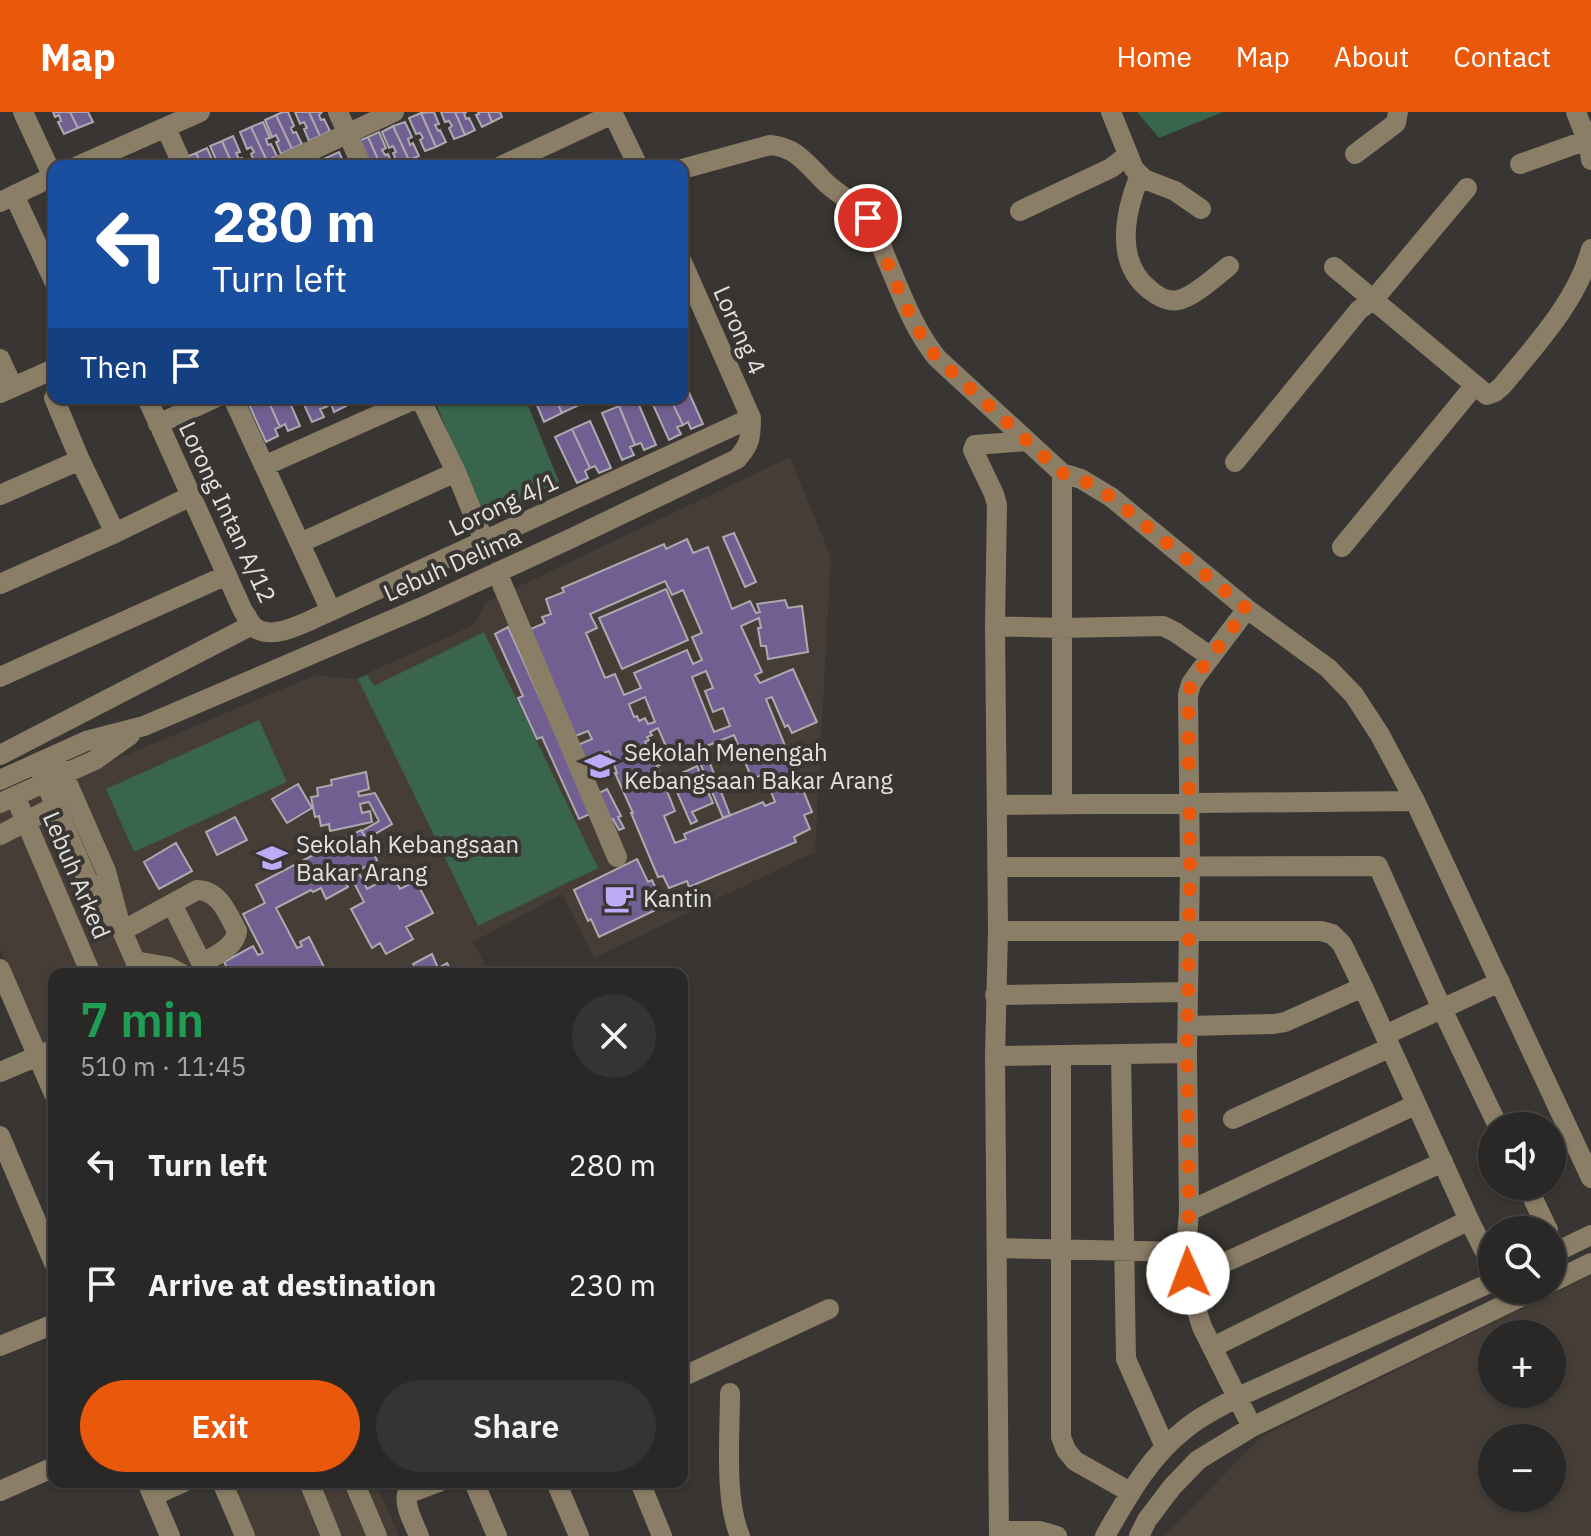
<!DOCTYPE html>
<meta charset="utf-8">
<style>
:root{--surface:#2a2826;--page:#363432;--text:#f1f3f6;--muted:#a5a6a7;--line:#464443;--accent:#ea580c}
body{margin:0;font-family:"IBM Plex Sans",sans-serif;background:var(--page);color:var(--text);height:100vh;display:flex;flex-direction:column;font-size:30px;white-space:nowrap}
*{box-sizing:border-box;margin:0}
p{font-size:26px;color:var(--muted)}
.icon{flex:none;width:44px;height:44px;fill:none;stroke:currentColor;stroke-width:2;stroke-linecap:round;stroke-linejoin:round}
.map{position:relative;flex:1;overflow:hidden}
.panel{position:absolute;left:48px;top:856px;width:640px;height:520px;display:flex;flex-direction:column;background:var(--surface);border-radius:16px;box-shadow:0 2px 6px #0004,0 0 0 2px var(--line)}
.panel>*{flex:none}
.banner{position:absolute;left:48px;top:48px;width:640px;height:244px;border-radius:16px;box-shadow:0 2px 6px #0004,0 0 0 2px var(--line);background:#1a4fa0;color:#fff;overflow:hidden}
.buttons{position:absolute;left:1478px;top:1000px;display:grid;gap:16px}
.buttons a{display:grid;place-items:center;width:88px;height:88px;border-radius:50%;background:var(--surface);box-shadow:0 2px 6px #0004,0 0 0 2px var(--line);font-size:40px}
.pin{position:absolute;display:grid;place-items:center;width:68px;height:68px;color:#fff;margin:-34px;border:4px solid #fff;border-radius:50%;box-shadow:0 2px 8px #0007}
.me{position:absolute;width:88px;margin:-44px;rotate:358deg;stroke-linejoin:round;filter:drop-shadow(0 0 6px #0008)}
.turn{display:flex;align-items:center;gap:28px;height:168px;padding:0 32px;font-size:36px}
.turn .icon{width:104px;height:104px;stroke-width:2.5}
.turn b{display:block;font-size:56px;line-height:68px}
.then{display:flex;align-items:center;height:76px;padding:0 32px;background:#0003;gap:16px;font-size:30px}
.round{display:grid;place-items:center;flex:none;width:84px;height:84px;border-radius:42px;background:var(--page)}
.headline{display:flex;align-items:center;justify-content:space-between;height:136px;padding:0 32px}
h1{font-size:48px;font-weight:600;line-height:60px;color:#1e9e55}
.cta{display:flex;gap:16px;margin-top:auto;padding:16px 32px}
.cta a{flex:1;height:92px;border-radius:48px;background:var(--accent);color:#fff;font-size:32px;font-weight:600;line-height:92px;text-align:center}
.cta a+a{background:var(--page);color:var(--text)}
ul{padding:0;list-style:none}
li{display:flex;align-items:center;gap:24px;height:120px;padding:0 32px}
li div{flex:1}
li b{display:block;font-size:30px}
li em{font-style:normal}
header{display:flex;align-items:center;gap:48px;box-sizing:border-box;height:112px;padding:0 40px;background:var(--accent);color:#fff}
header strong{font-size:38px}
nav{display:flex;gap:44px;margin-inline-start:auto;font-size:28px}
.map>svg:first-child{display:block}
.built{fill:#453d36;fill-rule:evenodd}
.green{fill:#38654c}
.building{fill:#725f92;stroke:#acaaaf;stroke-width:2;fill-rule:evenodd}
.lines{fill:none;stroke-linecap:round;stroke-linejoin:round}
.minor{stroke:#8b7e67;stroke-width:20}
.route{stroke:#ea580c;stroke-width:14;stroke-dasharray:0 25.2}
.labels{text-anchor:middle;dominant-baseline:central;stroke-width:8;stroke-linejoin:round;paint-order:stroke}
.street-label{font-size:24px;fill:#e3e2e0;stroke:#383532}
.poi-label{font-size:24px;fill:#e3e2e0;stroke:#383532;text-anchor:start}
</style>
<header>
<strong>Map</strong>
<nav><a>Home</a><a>Map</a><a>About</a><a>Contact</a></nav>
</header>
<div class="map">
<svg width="1591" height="1424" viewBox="0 0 1591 1424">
<rect width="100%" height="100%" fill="#383532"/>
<path class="built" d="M790 345 831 445 815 740 594 846 562 782 473 830 490 862H54V962L0 837V696L316 563 355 567 474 513 486 490Z
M1591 1163V1424H1164L1262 1324ZM1492 1222H1552V1282H1492ZM1492 1326H1552V1386H1492Z
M230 1370H376L399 1424H253Z"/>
<path class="green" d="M1137 0H1223L1159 26Z
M456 286H525L562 377 484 409 437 294Z
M484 520 598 756 478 814 358 567 367 563 374 574Z
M259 608 287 670 134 740 106 677Z"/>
<path class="building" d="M53 0H70L78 16 64 22 58 10 61 9 59 3 55 5Z
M70 0H88L93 10 78 16Z
M283 0H288L294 14 291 16 293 21 296 20 302 32 292 37 276 3Z
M295 0H309L320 24 309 29 304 17 307 16 304 10 300 12Z
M309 0H322L319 3 321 8 324 7 330 19 320 24Z
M434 0 439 12 435 13 438 19 440 18 446 30 436 35 421 1Z
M441 0H455L465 23 454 27 449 16 452 14 449 9 445 10Z
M455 0H467L464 1 466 7 469 6 475 18 465 23Z
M478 0H488L492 10 482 15 476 3 479 2Z
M488 0H500L502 5 492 10Z
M421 1 436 35 425 39 420 28 423 26 420 21 416 22 409 6Z
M276 3 292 37 281 42 276 30 279 29 276 23 272 25 265 8Z
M263 10 270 26 266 27 268 33 271 32 277 44 267 49 251 15Z
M405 10 412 25 408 27 410 33 413 31 419 44 409 48 393 14Z
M393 14 409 48 398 53 393 41 396 40 393 34 389 36 382 20Z
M251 15 267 49 256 54 251 42 254 40 251 35 247 37 240 20Z
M379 20 386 36 382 38 385 43 388 42 393 54H381L368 25Z
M233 24 240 40 236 41 239 47 242 46 245 54H233L222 29Z
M368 25 381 54H368L356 30Z
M222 29 233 54H224L222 49 217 50 210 34Z
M207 36 214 52 202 54 196 41Z
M339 40 345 54H332L328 45Z
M196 41 202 54H188L184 46Z
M328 45 332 54H318L316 50Z
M682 265 703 312 691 317 688 310 683 313 670 286H682Z
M246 286H267L280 315 275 317 278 324 266 330Z
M267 286H288L300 314 288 319 285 312 280 315Z
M301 286H321L326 295 320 297 324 305 312 310Z
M321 286H342L346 294 334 300 331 292 326 295Z
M534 286H555L562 301 544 310Z
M555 286H576L579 293 562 301Z
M636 286 656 333 644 338 641 331 635 333 619 294Z
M650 286H670L683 313 677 315 681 322 669 328Z
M619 294 635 333 630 335 634 343 622 348 602 301Z
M590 309 611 356 599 361 595 354 590 356 572 317Z
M572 317 590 356 585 359 588 366 577 371 555 325Z
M734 421 756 470 745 475 723 425Z
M687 427 693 441 708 435 732 497 750 489 756 501 760 500 757 492 785 488 788 496 802 494 808 540 768 547 766 534H761L758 516H761L759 506 741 514 762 560 755 563 760 571 793 557 817 610 792 621 788 613 785 615 772 585 766 587 812 700 804 703 810 717 794 725 796 730 689 775 687 769 669 776 663 764 658 765 631 701H633L615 661H617L609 639 601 642 604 650 582 658 573 635 592 627 588 619 573 625 526 519 545 511 542 505 551 502 546 487 564 480 562 476 664 432 666 437ZM665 469 672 483 683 478 702 521 692 525 702 548 693 552 687 538 634 561 641 576 624 583 615 562 605 566 586 521 597 516 590 502ZM706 559 713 576 705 579 713 600 723 596 730 614 714 620 692 565ZM645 585 655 610 648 612 645 606 639 609 637 604 634 605 629 592ZM658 616 668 639 653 645 645 630 649 628 647 625 652 623 650 620ZM734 623 752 667 764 662 775 690 765 694 763 690 684 722 686 727 675 731 664 704 675 699 657 654Z
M666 477 688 528 622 557 599 506Z
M508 515 592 701 579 707 542 625 537 627 518 586 523 584 495 522Z
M704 636 730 703 723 706 695 639Z
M697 654 713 691 692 700 697 709 691 712 671 666Z
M366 660 369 677 358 680 359 684 375 681 392 712 366 727 362 719 379 709 369 690 360 692 362 701 370 699 372 710 330 719 329 712 321 714 319 704 315 705 311 685 318 684 317 676 332 673 331 668Z
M298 672 312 696 287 711 272 687Z
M607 677 621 704 618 705 624 716 619 718 613 707 610 708 597 682Z
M235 705 247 728 217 743 206 720Z
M361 718 377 748 358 759 367 777 393 763 400 777 416 769 433 801 406 815 413 827 386 842 380 831 372 836 351 797 364 790 349 761 342 765 348 775 326 787 321 776 313 780 311 778 276 796 297 836 302 834 300 830 309 825 324 855 314 861 312 858 310 859 311 862H225L229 860 224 850 253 834 258 843 263 841 243 802 265 791 256 773Z
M176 731 192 759 159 777 144 750Z
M637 747 648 770 652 768 664 794 599 825 591 807 588 809 574 778Z
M432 842 438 856 447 851 453 862H418L413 852Z"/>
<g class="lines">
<path class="minor" d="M23 0 53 65
M338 0 362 54
M612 0 638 54
M1111 0 1134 57 1144 67 1175 79 1201 97
M1576 0 1589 33 1591 48
M166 16 183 54
M1355 42 1396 11 1398 0
M1520 52 1587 28
M78 54 200 0
M278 54 394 0
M501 54 613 2
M682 57 770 33C796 35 807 52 825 70 838 83 857 91 868 106 876 118 881 133 886 146 901 181 913 216 937 246L1062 361 1081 367 1111 385 1247 497 1328 556 1354 583 1380 623 1415 689 1591 1066
M1140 63C1125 100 1114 150 1150 178 1157 184 1168 190 1178 188 1193 186 1217 163 1229 154
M14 83 54 169
M0 90 54 64
M1020 99 1111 56 1128 43
M1334 155 1487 283 1495 280 1502 274C1535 234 1578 188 1591 137
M0 247 13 275
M0 281 54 257
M54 286 80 348 115 421
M147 286 243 499C247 504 250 511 254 515 273 531 311 507 331 499L751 306
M233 286 331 499
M420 286 456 360 484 429
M158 312 215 286
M1235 350 1359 198 1374 187 1467 76
M264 354 417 286
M1062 361V693
M0 383 80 348
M300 431 456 360
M1342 435 1475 273
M497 460 617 745
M0 472 115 421 191 384
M1247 497 1197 563 1191 572 1188 583 1190 755 1187 941 1189 1099 1186 1140 1191 1181 1202 1215 1252 1315
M995 514 1061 516 1163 514 1175 520 1211 545
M0 565 227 463
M0 643 252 513
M55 643 106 759 122 819 141 862
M37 651 87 767 113 806
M0 668 86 629 144 614 422 495 572 426 737 347C750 333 751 325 751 306L682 150
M15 684 91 862
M0 691 95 648 130 623
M997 693 1415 689
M0 723 56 694
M997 755 1378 754 1442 897 1498 1014
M172 792 207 862
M122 819 197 778C219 778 228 802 237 819 235 836 215 843 202 852
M998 819H1321L1332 822 1342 832 1363 875 1469 1108 1492 1154
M135 849 169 855 182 862
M0 857 54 982
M995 883 1188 880
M1188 914 1274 912 1285 910 1363 875
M1385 923 1500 870
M1121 942 1126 1247 1165 1335
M995 944 1187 941
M1061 944V1325L1066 1338 1075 1349 1130 1380
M0 960 54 937
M1233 1007 1389 936
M0 1024 54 1151
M1527 1074 1548 1118
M1189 1099 1415 993
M997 1136 1186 1140
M1552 1142 1591 1123
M1228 1149 1443 1050
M1552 1170 1591 1151
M0 1234 54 1212
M1213 1235 1469 1108
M682 1265 829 1197
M730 1281C730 1323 724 1387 740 1424
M147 1370 170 1424
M222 1370 245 1424
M309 1370 331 1424
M354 1370 377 1424
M474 1370 497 1424
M556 1370 579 1424
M640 1370 662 1424
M0 1379 54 1355
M153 1384 184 1370
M999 1419H1040L1057 1424
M419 1424C414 1411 404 1395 407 1382L439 1370
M999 1424 995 944 998 819 995 514 997 393 994 382 973 338 975 333 1027 329
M1105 1424C1127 1386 1149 1345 1184 1318 1200 1304 1220 1295 1238 1285L1492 1170
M1139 1424 1147 1408 1172 1375 1198 1348 1252 1315 1535 1178"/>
</g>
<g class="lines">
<path class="route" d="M868 106C891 153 904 205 937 246L1062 361 1081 367 1111 385 1247 497 1197 563 1191 572 1188 583 1190 755 1187 941 1189 1099 1186 1140 1188 1161"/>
</g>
<defs>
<g id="school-bare" transform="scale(2.4)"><path d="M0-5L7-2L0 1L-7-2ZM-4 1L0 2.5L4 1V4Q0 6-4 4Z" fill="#bcaaf6" stroke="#383532" stroke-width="2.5" paint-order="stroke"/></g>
<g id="cafe-bare" transform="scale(2.4)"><path d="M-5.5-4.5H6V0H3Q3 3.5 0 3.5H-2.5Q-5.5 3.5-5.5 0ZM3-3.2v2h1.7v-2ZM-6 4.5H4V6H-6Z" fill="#bcaaf6" stroke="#383532" stroke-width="2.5" paint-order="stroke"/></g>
</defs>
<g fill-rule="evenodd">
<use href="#school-bare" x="600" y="654"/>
<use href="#school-bare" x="272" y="746"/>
<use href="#cafe-bare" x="619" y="786"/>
</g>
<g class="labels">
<g class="street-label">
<text transform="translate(740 218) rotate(66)">Lorong 4</text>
<text transform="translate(503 392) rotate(-25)">Lorong 4/1</text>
<text transform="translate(228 400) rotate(65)">Lorong Intan A/12</text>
<text transform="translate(452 452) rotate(-24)">Lebuh Delima</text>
<text transform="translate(77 763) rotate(67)">Lebuh Arked</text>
</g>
<g class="poi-label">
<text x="624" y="640">Sekolah Menengah<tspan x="624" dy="28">Kebangsaan Bakar Arang</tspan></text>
<text x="296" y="732">Sekolah Kebangsaan<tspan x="296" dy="28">Bakar Arang</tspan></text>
<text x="643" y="786">Kantin</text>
</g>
</g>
</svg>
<div class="buttons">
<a><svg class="icon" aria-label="sound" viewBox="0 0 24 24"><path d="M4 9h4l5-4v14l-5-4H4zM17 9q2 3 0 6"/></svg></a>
<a><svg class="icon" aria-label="search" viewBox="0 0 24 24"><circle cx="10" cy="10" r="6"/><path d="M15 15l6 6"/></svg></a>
<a>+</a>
<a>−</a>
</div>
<div class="pin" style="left:868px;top:106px;background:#d93025"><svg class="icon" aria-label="arrive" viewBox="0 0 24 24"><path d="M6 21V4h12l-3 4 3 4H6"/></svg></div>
<svg class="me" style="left:1188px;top:1161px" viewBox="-20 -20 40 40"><circle r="19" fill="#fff"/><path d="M0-13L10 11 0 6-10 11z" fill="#ea580c"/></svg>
<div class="banner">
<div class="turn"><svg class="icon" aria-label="left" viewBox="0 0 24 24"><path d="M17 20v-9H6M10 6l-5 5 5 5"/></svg><div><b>280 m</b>Turn left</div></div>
<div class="then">Then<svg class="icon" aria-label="arrive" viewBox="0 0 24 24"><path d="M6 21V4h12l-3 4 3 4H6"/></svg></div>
</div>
<section class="panel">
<div class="headline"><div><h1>7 min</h1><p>510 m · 11:45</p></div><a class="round"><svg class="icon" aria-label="close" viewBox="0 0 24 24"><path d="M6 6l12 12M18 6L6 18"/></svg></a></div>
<ul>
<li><svg class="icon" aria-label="left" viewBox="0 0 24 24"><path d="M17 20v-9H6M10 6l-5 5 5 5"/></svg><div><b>Turn left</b></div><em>280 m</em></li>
<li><svg class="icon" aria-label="arrive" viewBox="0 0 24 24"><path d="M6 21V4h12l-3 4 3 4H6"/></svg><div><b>Arrive at destination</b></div><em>230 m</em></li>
</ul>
<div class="cta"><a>Exit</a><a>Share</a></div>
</section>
</div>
